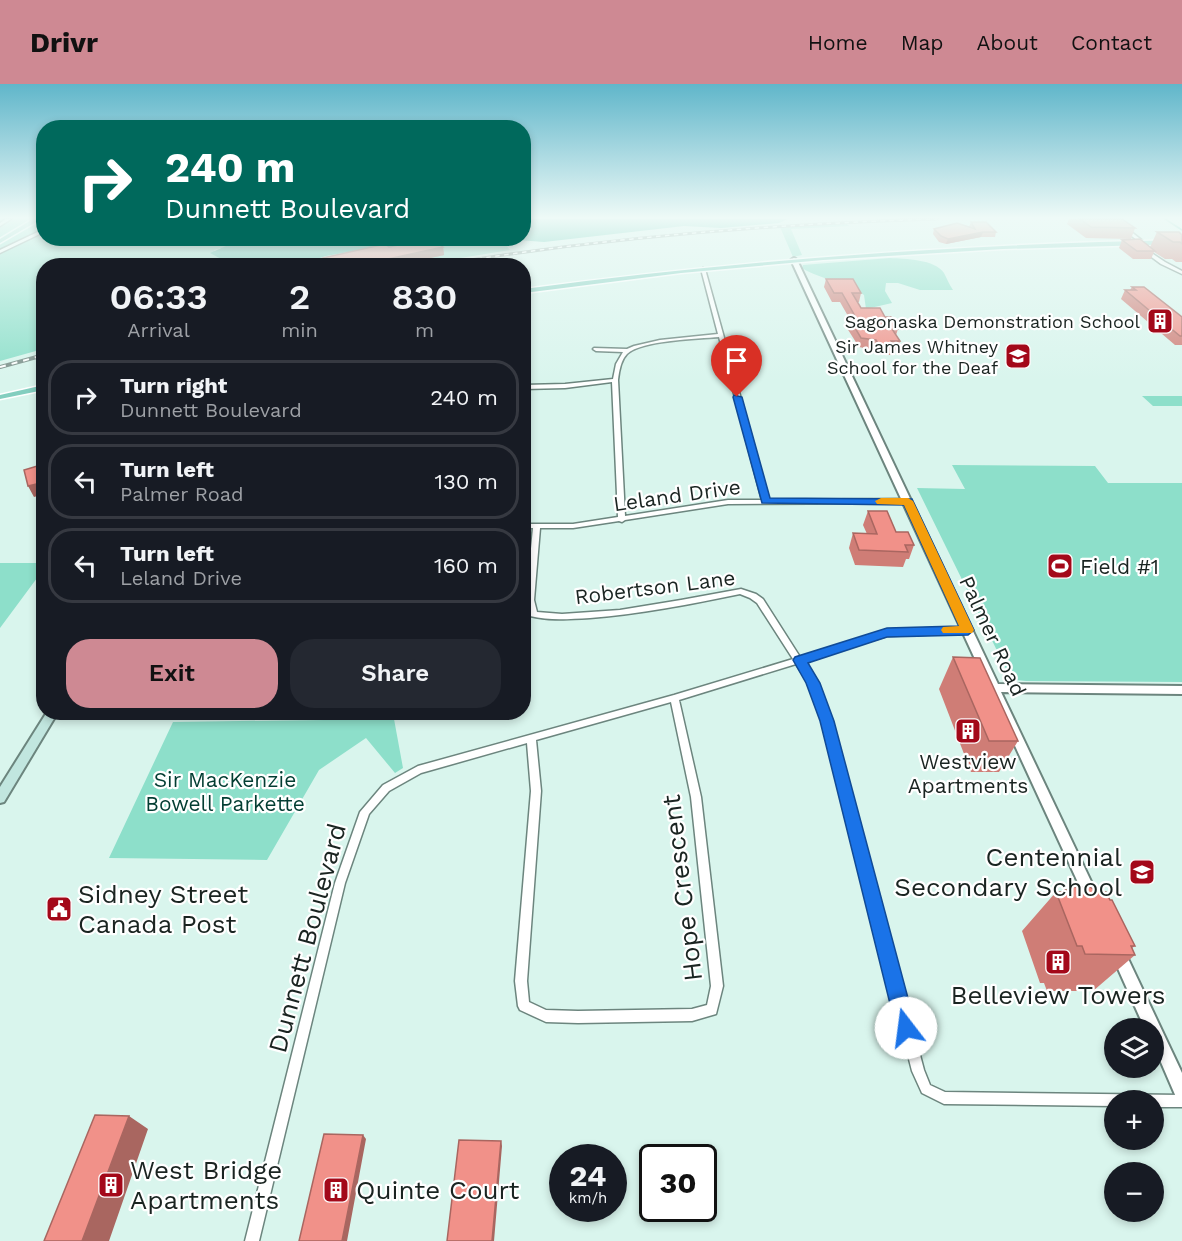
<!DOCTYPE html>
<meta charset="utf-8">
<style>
:root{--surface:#171b24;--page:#242831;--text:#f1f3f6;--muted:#9ea1a6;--line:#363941;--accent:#ce8993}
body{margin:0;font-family:"Work Sans",sans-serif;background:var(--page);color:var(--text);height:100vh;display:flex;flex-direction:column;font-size:22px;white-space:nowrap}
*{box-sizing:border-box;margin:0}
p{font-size:20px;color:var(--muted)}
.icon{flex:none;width:33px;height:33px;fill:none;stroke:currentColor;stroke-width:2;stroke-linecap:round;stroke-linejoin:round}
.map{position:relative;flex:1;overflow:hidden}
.drawer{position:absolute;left:36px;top:174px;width:495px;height:462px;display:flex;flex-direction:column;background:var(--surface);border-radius:24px;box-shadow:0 3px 9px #0003}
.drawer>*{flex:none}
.top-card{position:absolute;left:36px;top:36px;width:495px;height:126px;border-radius:24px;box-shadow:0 3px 9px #0003;background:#00695c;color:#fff;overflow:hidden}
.controls{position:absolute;left:1104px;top:934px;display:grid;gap:12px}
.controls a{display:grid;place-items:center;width:60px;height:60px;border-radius:50%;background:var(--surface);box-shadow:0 3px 9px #0003;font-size:30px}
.speed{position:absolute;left:549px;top:1060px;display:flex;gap:12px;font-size:30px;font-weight:700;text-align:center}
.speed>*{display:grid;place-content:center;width:78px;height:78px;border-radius:50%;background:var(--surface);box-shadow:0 3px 9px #0003;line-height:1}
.speed small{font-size:15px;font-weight:400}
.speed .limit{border:3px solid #111;border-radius:9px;background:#fff;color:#111}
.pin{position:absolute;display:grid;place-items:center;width:51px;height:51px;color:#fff;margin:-62px -26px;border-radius:50% 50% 50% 0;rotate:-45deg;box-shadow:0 0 6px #0007}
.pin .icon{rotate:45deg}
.me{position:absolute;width:66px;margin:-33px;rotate:345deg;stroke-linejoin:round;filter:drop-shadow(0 0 4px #0008)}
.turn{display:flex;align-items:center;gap:21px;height:126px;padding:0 30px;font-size:27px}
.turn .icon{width:78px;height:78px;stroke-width:2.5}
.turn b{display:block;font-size:42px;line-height:51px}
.eta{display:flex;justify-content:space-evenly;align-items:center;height:102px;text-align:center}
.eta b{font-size:36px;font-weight:600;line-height:42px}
.cta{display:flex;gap:12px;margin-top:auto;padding:12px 30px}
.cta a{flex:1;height:69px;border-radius:24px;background:var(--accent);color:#111;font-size:24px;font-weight:600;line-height:69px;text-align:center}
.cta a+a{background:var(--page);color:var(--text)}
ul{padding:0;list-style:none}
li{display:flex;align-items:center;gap:18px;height:75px;margin:0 12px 9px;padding:0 18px;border:3px solid var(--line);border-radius:24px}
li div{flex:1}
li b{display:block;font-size:22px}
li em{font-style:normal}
header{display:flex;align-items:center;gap:36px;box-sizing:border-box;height:84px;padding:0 30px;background:var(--accent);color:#111}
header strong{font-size:28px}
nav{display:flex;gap:33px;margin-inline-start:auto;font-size:21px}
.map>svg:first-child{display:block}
.green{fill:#8ddfca}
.water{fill:#35b89e}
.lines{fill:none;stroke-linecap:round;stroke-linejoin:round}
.stream{stroke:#35b89e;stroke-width:1.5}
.minor-casing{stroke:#6c857e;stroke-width:3}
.tertiary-casing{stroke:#6c857e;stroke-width:4}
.secondary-casing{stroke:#6c857e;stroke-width:4}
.primary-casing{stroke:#fff;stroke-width:3}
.minor{fill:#fff;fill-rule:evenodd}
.tertiary{fill:#fff;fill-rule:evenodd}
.secondary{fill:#c1e6df;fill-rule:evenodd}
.primary{fill:#83cebf;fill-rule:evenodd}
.rail-far1-casing{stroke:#80948e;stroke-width:3}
.rail-casing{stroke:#80948e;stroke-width:4}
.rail-far1{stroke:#fff;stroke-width:1.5;stroke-dasharray:4.5;stroke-linecap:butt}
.rail{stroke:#fff;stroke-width:2;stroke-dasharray:6;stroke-linecap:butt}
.wall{fill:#cf7d76}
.shaded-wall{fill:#a96660}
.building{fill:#f19189;stroke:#a96660;stroke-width:1.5}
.route{fill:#1a73e8;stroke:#114b97;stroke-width:1.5}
.slow{fill:#f59e0b}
.labels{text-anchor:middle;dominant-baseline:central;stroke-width:4.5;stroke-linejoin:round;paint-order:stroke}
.far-poi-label{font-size:18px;fill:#1a2421;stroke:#fff;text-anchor:end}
.street-label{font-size:21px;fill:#1a2421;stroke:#fff}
.poi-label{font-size:21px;fill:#1a2421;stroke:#fff;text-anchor:start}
.park-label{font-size:21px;fill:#023d32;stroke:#fff}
.near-poi-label{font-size:26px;fill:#1a2421;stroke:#fff;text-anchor:start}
.near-street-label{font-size:26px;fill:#1a2421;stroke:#fff}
</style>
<header>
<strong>Drivr</strong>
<nav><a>Home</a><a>Map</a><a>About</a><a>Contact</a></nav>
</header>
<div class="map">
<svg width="1182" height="1157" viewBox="0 0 1182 1157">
<rect width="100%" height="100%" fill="#d9f5ed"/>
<path class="green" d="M0 135H43L44 154 256 155 214 166 223 176 216 181 44 182 43 265 0 277Z
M847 140 849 142 791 145 802 171 793 173 780 143Z
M435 155 467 160 502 156 510 166 417 181 309 180 318 174 388 161 391 158Z
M890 174C905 175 935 175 944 189 947 195 949 200 953 206H920L898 199H886L885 207 892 219 866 225 864 211C846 197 821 196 802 184L803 181Z
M1142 312H1182V322H1153Z
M952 381 1095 382 1108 399H1182V598L1026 597 1016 596 1009 591 917 404 965 405Z
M0 479H44L43 486 0 544Z
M394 635 403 684 395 689 366 654 319 686 267 776 109 774 173 638Z"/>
<path class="water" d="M524 135H788L779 139 721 144 684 142 544 158 506 155 467 160 443 155 524 154Z
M256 155H435L406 160 391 158 389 161 326 172 311 177 310 181H216L223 176 210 169 226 162Z"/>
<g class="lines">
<path class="stream" d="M1165 135 1182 146"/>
<g class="minor-casing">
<path id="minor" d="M6 135H11L0 142V139Z
M1110 135H1115L1144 158V160H1142Z
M44 145V148L0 169V166Z
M1142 164H1144L1165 178 1182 187V190L1161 180 1142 166Z
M703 184 705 185 769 416 908 415 911 417 908 419 728 420 625 436 622 438 619 437 573 444H540L534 516 537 528 562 530 620 526 681 516 741 505 756 510 763 515 800 573 887 546 971 544 972 546 968 549 887 552 803 577 817 599 831 637 924 986 930 1001 945 1008 1182 1011V1023H1154V1017H1114V1022L944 1020 922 1009 912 987 823 637 809 600 796 580 679 616 701 713 723 902 716 930 692 937 578 939 546 938 520 926 518 922 515 897 531 707 527 659 421 689 389 707 369 730 345 799 259 1157H245L335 799 360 728 383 701 418 682 674 611 793 575 757 519 750 514 740 510C691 520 641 530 590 534 569 535 550 537 530 532L529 530 526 516 533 444H524V440H573L618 433 612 298 565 304 524 305V301L565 300 613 295 616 280 623 268 596 267 593 265 594 264 627 265 634 262 660 256 718 250 701 185ZM719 253 762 416H728L625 432 618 296C619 287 621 276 627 270 642 256 698 255 719 253ZM671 618 691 713 711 902 707 921 692 925 578 927 546 926 529 918 527 897 541 707 536 656Z"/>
</g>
<g class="tertiary-casing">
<path id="tertiary" d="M794 174 797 176 998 600 1182 602V610L1001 608 1097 810 1099 814 1097 818 1092 820 1087 818 791 176Z
M1118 862 1123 864 1182 989V1015L1176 1013 1154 962V945H1145L1111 869 1113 864Z"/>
</g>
<g class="secondary-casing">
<path id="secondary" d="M47 628H58L4 718 0 719V703Z"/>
</g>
<g class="primary-casing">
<path id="primary" d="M33 135H41L0 159V155Z
M1182 156V160L1003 165 823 176 681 189 524 209V205C743 176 961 160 1182 156Z
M44 301V306L0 315V311Z"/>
</g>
<use href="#minor" class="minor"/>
<use href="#tertiary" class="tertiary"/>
<use href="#secondary" class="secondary"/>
<use href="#primary" class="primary"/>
<g class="rail-far1-casing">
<path id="rail-far1" d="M433 182C600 154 768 140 937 135"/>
</g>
<g class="rail-casing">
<path id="rail" d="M0 283 44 271"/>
</g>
<use href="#rail-far1" class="rail-far1"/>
<use href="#rail" class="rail"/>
</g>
<path class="wall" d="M1069 135H1122L1135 144 1131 155 1086 154 1067 140Z
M971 138 996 148 995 153H981L946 160 939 158 933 150 934 145 969 143Z
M1157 148 1182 151V178H1176L1172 175H1165L1154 168 1151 175H1133L1119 164 1122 156 1150 163Z
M389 163H443L444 171 394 182H325L323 174Z
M826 195 861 209 859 218H857L861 224 885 233 898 245 896 251 900 257 897 266H893L891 271 876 270 874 266 859 263 845 241 848 232 840 218H832L824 203Z
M1132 203 1182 233V261H1175L1121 215 1125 206H1130Z
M868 427 914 461 909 475H906L903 483 855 481 849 464 853 449 867 450 863 441Z
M953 573 1018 657 999 688H971L939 605Z
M1069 803 1110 816 1135 862 1132 864 1135 871 1093 907H1047L1044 899H1040L1022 847 1056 808H1061L1064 806H1066Z"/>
<path class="shaded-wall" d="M983 148 981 153 946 160 948 155Z
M443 163 444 171 394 182H356Z
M41 399 44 404V410L34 413 28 402Z
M129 1032 148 1045 109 1157H82Z
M363 1051 366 1055 347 1157H342Z
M501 1057 502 1062 494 1157H492Z"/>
<path class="building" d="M1080 135H1122L1135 144 1091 143Z
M971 138H986L996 148H983L948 155 941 152 934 145 957 139 975 145Z
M1157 148H1179L1182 151V160L1180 158H1173Z
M432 154 443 163 356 182H330L323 174 385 160 389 163Z
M1140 155 1155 167H1137L1122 156Z
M826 195H853L861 209H852L861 224H880L885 233H891L898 245H892L900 257H891L894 261H879L876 256 861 254 848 232H855L842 209H834Z
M1132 203H1144L1182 233V252H1180L1125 206H1136Z
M44 380V408L41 399 28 402 24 386Z
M868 427H887L896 448H908L914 461H905L908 468 859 466 853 449 877 450Z
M953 573 980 574 1018 657H989Z
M1069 803H1090L1100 808H1106L1110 816H1112L1135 862H1131L1135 871 1085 870 1082 862H1077L1056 808H1065L1064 806H1070Z
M95 1031 129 1032 82 1157H44Z
M324 1050 363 1051 342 1157H299Z
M459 1056 501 1057 492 1157H447Z"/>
<linearGradient id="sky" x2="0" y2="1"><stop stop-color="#60b6ca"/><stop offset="0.45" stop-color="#eefaf7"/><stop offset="1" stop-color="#eefaf7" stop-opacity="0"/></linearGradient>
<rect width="1182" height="297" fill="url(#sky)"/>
<path class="route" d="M734 311 742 313 770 414 912 415 974 546 968 551 887 553 808 579 820 599 834 637 916 944 913 950 906 953 899 950 896 944 820 637 806 599 793 576 795 573 887 544 959 542 904 421 762 419 733 313Z"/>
<path class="slow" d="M881 414H908L913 417 974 546 972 549H943L941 546 943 543 959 542 904 421 877 420 875 417Z"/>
<defs>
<g id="building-square" transform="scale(1.35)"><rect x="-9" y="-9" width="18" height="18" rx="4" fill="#a30819" stroke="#fff"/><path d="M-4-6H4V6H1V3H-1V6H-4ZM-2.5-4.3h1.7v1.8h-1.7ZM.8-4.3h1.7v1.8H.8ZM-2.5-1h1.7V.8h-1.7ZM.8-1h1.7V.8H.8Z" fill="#fff"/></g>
<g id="school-square" transform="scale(1.35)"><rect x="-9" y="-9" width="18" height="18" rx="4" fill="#a30819" stroke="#fff"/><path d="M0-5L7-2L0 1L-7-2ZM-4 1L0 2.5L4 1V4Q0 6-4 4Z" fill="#fff"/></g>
<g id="stadium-square" transform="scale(1.35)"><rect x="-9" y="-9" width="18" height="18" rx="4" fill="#a30819" stroke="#fff"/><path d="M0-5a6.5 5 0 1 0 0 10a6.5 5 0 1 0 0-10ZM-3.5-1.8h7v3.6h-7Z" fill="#fff"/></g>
<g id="civic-square" transform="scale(1.35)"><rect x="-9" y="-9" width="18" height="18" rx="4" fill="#a30819" stroke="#fff"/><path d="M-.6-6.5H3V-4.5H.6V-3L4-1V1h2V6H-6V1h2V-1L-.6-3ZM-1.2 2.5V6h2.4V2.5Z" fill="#fff"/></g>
</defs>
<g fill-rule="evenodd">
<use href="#building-square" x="1160" y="237"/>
<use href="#school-square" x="1018" y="272"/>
<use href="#stadium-square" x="1060" y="482"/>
<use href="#building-square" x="968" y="647"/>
<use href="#school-square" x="1142" y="788"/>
<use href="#civic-square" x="59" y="825"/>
<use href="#building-square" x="1058" y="878"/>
<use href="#building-square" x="111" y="1101"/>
<use href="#building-square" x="336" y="1106"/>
</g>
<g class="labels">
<g class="far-poi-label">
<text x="1140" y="237">Sagonaska Demonstration School</text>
<text x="998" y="262">Sir James Whitney<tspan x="998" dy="21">School for the Deaf</tspan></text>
</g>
<g class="street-label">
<text transform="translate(677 411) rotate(-8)">Leland Drive</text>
<text transform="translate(655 503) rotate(-7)">Robertson Lane</text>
<text transform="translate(993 552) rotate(65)">Palmer Road</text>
</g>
<g class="poi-label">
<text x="1080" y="482">Field #1</text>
<text x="968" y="677" text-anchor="middle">Westview<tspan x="968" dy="24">Apartments</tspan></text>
</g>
<g class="park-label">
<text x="225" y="695">Sir MacKenzie<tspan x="225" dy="24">Bowell Parkette</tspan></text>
</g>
<g class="near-poi-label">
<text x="1122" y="773" text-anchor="end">Centennial<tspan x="1122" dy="30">Secondary School</tspan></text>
<text x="78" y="810">Sidney Street<tspan x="78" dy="30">Canada Post</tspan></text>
<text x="1058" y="911" text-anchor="middle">Belleview Towers</text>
<text x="130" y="1086">West Bridge<tspan x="130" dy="30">Apartments</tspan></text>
<text x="356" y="1106">Quinte Court</text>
</g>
<g class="near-street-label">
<text transform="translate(682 804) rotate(-97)">Hope Crescent</text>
<text transform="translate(307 854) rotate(-75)">Dunnett Boulevard</text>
</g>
</g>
</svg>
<div class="controls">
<a><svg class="icon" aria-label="layers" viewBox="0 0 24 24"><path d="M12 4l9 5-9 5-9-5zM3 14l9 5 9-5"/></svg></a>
<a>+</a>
<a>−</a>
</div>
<div class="speed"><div>24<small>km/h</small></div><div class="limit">30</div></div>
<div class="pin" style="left:737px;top:313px;background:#d93025"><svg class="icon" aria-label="arrive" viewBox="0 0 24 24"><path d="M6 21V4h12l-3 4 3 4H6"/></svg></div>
<svg class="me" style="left:906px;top:944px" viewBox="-20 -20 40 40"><circle r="19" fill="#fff"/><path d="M0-13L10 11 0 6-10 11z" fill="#1a73e8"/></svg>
<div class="top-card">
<div class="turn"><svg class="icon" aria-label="right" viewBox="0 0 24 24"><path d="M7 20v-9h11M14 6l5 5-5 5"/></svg><div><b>240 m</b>Dunnett Boulevard</div></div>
</div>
<section class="drawer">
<div class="eta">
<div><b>06:33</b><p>Arrival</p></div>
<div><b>2</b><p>min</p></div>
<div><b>830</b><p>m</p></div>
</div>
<ul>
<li><svg class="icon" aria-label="right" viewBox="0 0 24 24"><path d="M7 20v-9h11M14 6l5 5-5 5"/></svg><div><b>Turn right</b><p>Dunnett Boulevard</p></div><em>240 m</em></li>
<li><svg class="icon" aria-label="left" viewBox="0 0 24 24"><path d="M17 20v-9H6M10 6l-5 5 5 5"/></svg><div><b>Turn left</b><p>Palmer Road</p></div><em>130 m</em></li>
<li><svg class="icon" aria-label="left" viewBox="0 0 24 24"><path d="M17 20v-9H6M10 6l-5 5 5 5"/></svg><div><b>Turn left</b><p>Leland Drive</p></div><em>160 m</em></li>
</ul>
<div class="cta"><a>Exit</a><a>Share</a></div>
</section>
</div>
